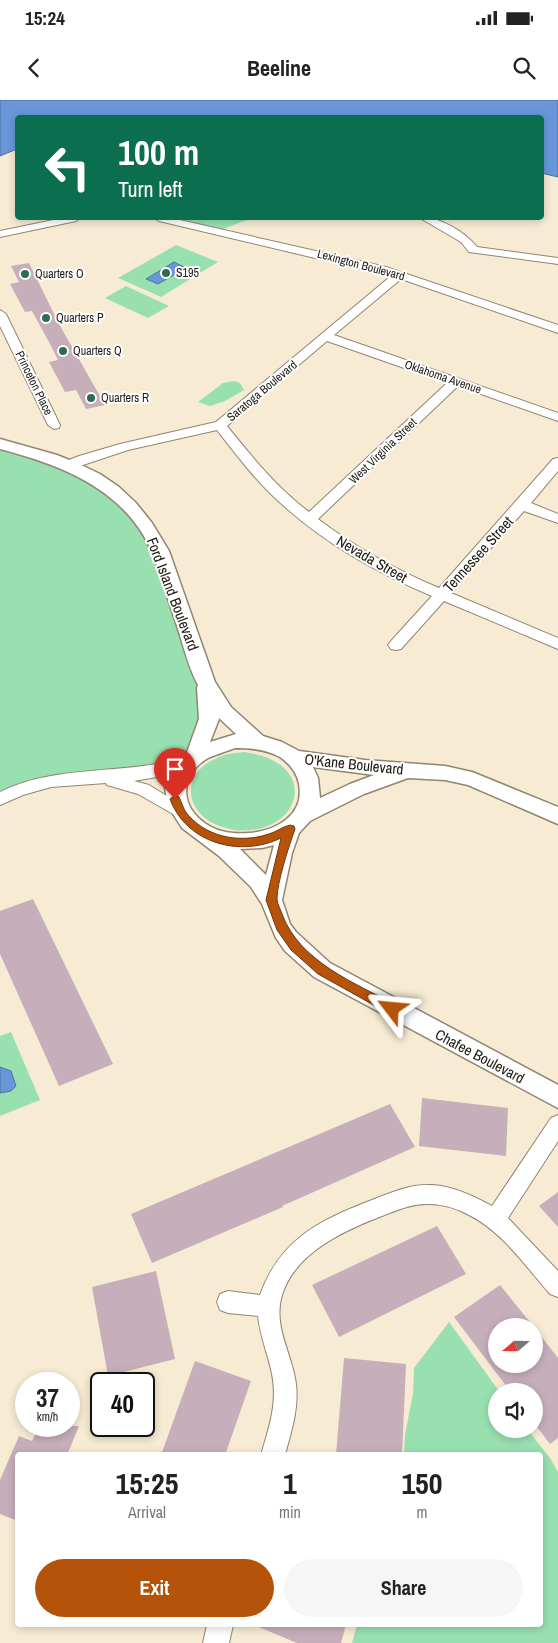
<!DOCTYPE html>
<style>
:root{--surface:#fff;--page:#f6f6f6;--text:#222;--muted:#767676;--accent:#b45309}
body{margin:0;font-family:"Archivo Narrow",sans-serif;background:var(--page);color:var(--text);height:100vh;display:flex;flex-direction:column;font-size:19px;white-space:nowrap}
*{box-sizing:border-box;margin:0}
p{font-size:16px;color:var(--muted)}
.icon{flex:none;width:28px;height:28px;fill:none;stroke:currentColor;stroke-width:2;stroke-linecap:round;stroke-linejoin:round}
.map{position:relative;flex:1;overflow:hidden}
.drawer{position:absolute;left:15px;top:1352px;width:528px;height:175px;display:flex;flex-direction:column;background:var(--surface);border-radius:5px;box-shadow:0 2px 8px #0003}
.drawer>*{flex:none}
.top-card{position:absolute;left:15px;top:15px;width:529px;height:105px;border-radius:5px;box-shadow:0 2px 8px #0003;background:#0b6e4f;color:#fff;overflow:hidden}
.needle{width:32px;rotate:250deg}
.controls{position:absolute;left:488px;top:1218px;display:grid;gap:10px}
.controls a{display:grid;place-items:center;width:55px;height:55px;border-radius:50%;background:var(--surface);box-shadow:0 2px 8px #0003;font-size:25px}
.speed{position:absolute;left:15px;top:1272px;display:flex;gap:10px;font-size:25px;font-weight:700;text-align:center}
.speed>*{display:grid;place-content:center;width:65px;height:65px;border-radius:50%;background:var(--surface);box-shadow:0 2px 8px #0003;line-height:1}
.speed small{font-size:12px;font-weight:400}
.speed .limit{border:2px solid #111;border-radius:8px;background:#fff;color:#111}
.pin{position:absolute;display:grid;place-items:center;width:42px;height:42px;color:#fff;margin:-51px -21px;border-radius:50% 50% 50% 0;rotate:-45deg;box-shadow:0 0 5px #0007}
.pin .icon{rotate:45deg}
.me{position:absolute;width:55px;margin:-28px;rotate:299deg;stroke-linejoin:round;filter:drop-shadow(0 0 4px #0008)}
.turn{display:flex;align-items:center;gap:18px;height:105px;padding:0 20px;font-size:22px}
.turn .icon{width:65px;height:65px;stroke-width:2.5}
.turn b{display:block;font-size:35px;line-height:42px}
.eta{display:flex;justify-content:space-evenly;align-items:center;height:85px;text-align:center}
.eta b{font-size:30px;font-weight:800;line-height:35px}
.action{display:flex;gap:10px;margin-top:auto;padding:10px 20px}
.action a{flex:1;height:58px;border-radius:30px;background:var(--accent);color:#fff;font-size:20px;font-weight:800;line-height:58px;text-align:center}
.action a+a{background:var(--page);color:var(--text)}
.status{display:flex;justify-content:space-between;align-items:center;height:35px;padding:0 25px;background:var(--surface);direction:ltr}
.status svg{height:14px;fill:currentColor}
header{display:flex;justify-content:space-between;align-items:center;height:65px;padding:0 20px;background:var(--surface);font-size:22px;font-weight:800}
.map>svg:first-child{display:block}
.green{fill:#99e0b1}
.water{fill:#6797d8;stroke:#51729d}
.building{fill:#c7aebb}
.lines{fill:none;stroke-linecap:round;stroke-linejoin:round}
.minor-casing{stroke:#908670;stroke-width:2}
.tertiary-casing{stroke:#908670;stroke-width:3}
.minor{fill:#fff;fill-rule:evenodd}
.tertiary{fill:#fff;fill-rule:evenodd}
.route{fill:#b45309;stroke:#753606}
.poi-dot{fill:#2e6a54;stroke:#fff;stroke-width:2}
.labels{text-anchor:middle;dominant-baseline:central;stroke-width:4;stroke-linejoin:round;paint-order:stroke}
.far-street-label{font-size:12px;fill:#1f1b13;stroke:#fff}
.far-poi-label{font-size:12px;fill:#1f1b13;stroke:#fff;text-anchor:start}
.street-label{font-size:15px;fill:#1f1b13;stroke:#fff}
</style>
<div class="status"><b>15:24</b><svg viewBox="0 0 49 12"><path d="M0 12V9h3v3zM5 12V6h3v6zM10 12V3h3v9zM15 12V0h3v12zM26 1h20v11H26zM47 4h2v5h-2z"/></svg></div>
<header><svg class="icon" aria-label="back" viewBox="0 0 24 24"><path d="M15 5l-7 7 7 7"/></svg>Beeline<svg class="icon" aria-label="search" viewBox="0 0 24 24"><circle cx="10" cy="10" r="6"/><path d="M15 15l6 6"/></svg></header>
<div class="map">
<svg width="558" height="1543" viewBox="0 0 558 1543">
<rect width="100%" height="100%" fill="#f7ebd3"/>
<path class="green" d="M159 118H252L218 131Z
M176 145 218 162 161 197 118 178Z
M126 186 169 206 148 218 105 198Z
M234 281 240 283 244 290 225 301 210 306 198 302 223 283Z
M0 344 92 376 151 433 209 619 187 663 82 677 0 699Z
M244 652C324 662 301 738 234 730 226 728 217 726 209 721 183 704 185 672 215 659 224 654 234 653 244 652Z
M11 932 40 1000 0 1016V936Z
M449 1222 499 1291H496V1329H527L550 1358 558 1372V1543H352L357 1525H540V1355H404L405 1334 413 1294 414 1268Z"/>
<path class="water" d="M0 0H558V77L541 73V18H18L17 49 0 56Z
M174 162 186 168 158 184 146 179Z
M0 967 11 971 16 986 11 991 0 993Z"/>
<path class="building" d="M29 163 59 224 105 305 86 309 76 290 65 292 49 262 58 260 49 242 32 211 25 212 10 184 19 182 11 166Z
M33 799 113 964 59 986 0 854V811Z
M422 998 508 1008 506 1056 419 1046Z
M390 1004 415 1047 282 1106 283 1107 152 1163 131 1114Z
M558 1092V1127L539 1106Z
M437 1126 466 1174 339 1237 312 1185Z
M156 1171 175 1259 108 1276 92 1187Z
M500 1185 533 1226H496V1264H534V1227L558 1258V1338L550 1344 534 1323V1291H510L454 1217Z
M344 1258 406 1264 402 1355H336Z
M195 1261 251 1281 225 1355H161Z
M39 1326H79L67 1355H18V1421L0 1414V1380L19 1336 32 1341Z
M254 1525H346L341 1543H297Z"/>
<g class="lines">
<g class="minor-casing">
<path id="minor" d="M63 118H81L76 121 0 137V131Z
M154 118H171L386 167 558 225V233L401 179 334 235 558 313V321L458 286 318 419C355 447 396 470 439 488L553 359 558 358V371L531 403 558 414V423L524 411 451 493 558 538V549L444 501 401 549 396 550 391 549 388 545 391 541 432 496C379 474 328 445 285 407 259 385 238 357 217 330L128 350 74 368H64L62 365 64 362 79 356 120 344 216 322 391 176 159 121ZM327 241 447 283 309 412C277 388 252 357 227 326Z
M420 118C439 116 465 132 477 147L558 158V164L469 152 461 142Z
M0 210 6 214 60 325 59 328 54 329 48 325 0 226Z
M187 657 193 659 195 663 193 667 163 676 134 681 149 685 186 708 188 712 186 716 180 718 138 694 107 685 106 683 51 687 23 695 0 705V692C59 663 125 676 187 657Z
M558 1015V1041L508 1118 558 1171V1197L550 1194C526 1167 503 1132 469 1115 458 1109 443 1104 430 1104 413 1103 397 1110 382 1116 343 1131 292 1154 281 1199 274 1229 293 1256 296 1284 299 1309 291 1332 285 1355H261C269 1328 278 1302 272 1274 268 1254 260 1236 258 1216L228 1213 220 1210 217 1202 220 1194 228 1191 260 1195C280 1139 320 1120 372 1100 390 1093 408 1085 427 1085 449 1084 474 1096 492 1106L551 1018Z
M207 1525H233L229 1543H203Z"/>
</g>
<g class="tertiary-casing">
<path id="tertiary" d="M0 339 57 355 79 364 100 374 119 387 136 403 152 423 169 451 215 582 231 607 263 636 282 642 299 651 365 660 445 666 472 672 558 707V724L468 685 445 680 408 678 364 694 310 721 299 733 292 753 282 800 290 824 296 832 330 863 558 985V1008L314 877 285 851 276 838 262 804 251 787 219 756 182 728 168 706 165 688 176 664 186 655 199 619 197 588 198 585C187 565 182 539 174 517 167 496 160 473 152 452 125 389 61 365 0 349ZM219 618 236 634 210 642 219 619ZM235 648C250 648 266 649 280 657 290 664 297 673 299 684 305 715 276 731 249 733 233 734 220 733 206 724 178 705 180 673 210 657 218 654 227 651 235 648ZM313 667 374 675 350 684 320 698 318 678ZM274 745 266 775 240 749 262 748Z"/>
</g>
<use href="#minor" class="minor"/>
<use href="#tertiary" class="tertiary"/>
</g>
<path class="route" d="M175 695 179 697C181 701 183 707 185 711 204 737 239 744 269 734 276 732 282 727 290 725L294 726 295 729C289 746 277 782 277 799 277 804 281 810 282 814 300 862 355 883 396 905L398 909 396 913 392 914 388 913 318 874 291 850 277 830 266 800 281 738C240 758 186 743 170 699Z"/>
<g class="poi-dot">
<circle cx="166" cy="173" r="5"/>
<circle cx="25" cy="174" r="5"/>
<circle cx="46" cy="218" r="5"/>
<circle cx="63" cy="251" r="5"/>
<circle cx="91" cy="298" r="5"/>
</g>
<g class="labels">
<g class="far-street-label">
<text transform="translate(361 165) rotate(15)">Lexington Boulevard</text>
<text transform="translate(443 277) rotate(19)">Oklahoma Avenue</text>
<text transform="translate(34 283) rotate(64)">Princeton Place</text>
<text transform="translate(262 291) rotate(-40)">Saratoga Boulevard</text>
<text transform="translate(383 351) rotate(-44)">West Virginia Street</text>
</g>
<g class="far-poi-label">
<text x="176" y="173">S195</text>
<text x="35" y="174">Quarters O</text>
<text x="56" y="218">Quarters P</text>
<text x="73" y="251">Quarters Q</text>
<text x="101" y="298">Quarters R</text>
</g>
<g class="street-label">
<text transform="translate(478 454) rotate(-48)">Tennessee Street</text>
<text transform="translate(372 459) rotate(30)">Nevada Street</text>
<text transform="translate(173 494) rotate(69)">Ford Island Boulevard</text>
<text transform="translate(354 664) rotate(6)">O'Kane Boulevard</text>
<text transform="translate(480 956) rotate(28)">Chafee Boulevard</text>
</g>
</g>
</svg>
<div class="controls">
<a><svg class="needle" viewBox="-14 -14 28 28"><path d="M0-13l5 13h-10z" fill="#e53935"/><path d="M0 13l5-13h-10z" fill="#767676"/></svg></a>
<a><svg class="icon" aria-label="sound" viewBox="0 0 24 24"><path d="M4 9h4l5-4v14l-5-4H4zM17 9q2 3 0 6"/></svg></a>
</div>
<div class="speed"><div>37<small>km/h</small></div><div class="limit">40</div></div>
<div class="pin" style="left:175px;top:699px;background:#d93025"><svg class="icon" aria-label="arrive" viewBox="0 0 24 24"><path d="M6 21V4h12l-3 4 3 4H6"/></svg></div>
<svg class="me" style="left:392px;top:909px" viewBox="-20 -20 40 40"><path d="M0-17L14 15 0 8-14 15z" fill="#b45309" stroke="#fff" stroke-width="4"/></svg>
<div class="top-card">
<div class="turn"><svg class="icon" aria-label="left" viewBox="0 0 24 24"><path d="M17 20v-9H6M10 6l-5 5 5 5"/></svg><div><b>100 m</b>Turn left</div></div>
</div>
<section class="drawer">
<div class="eta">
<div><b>15:25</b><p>Arrival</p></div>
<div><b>1</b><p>min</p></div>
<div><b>150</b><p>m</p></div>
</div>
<div class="action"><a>Exit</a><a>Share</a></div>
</section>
</div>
